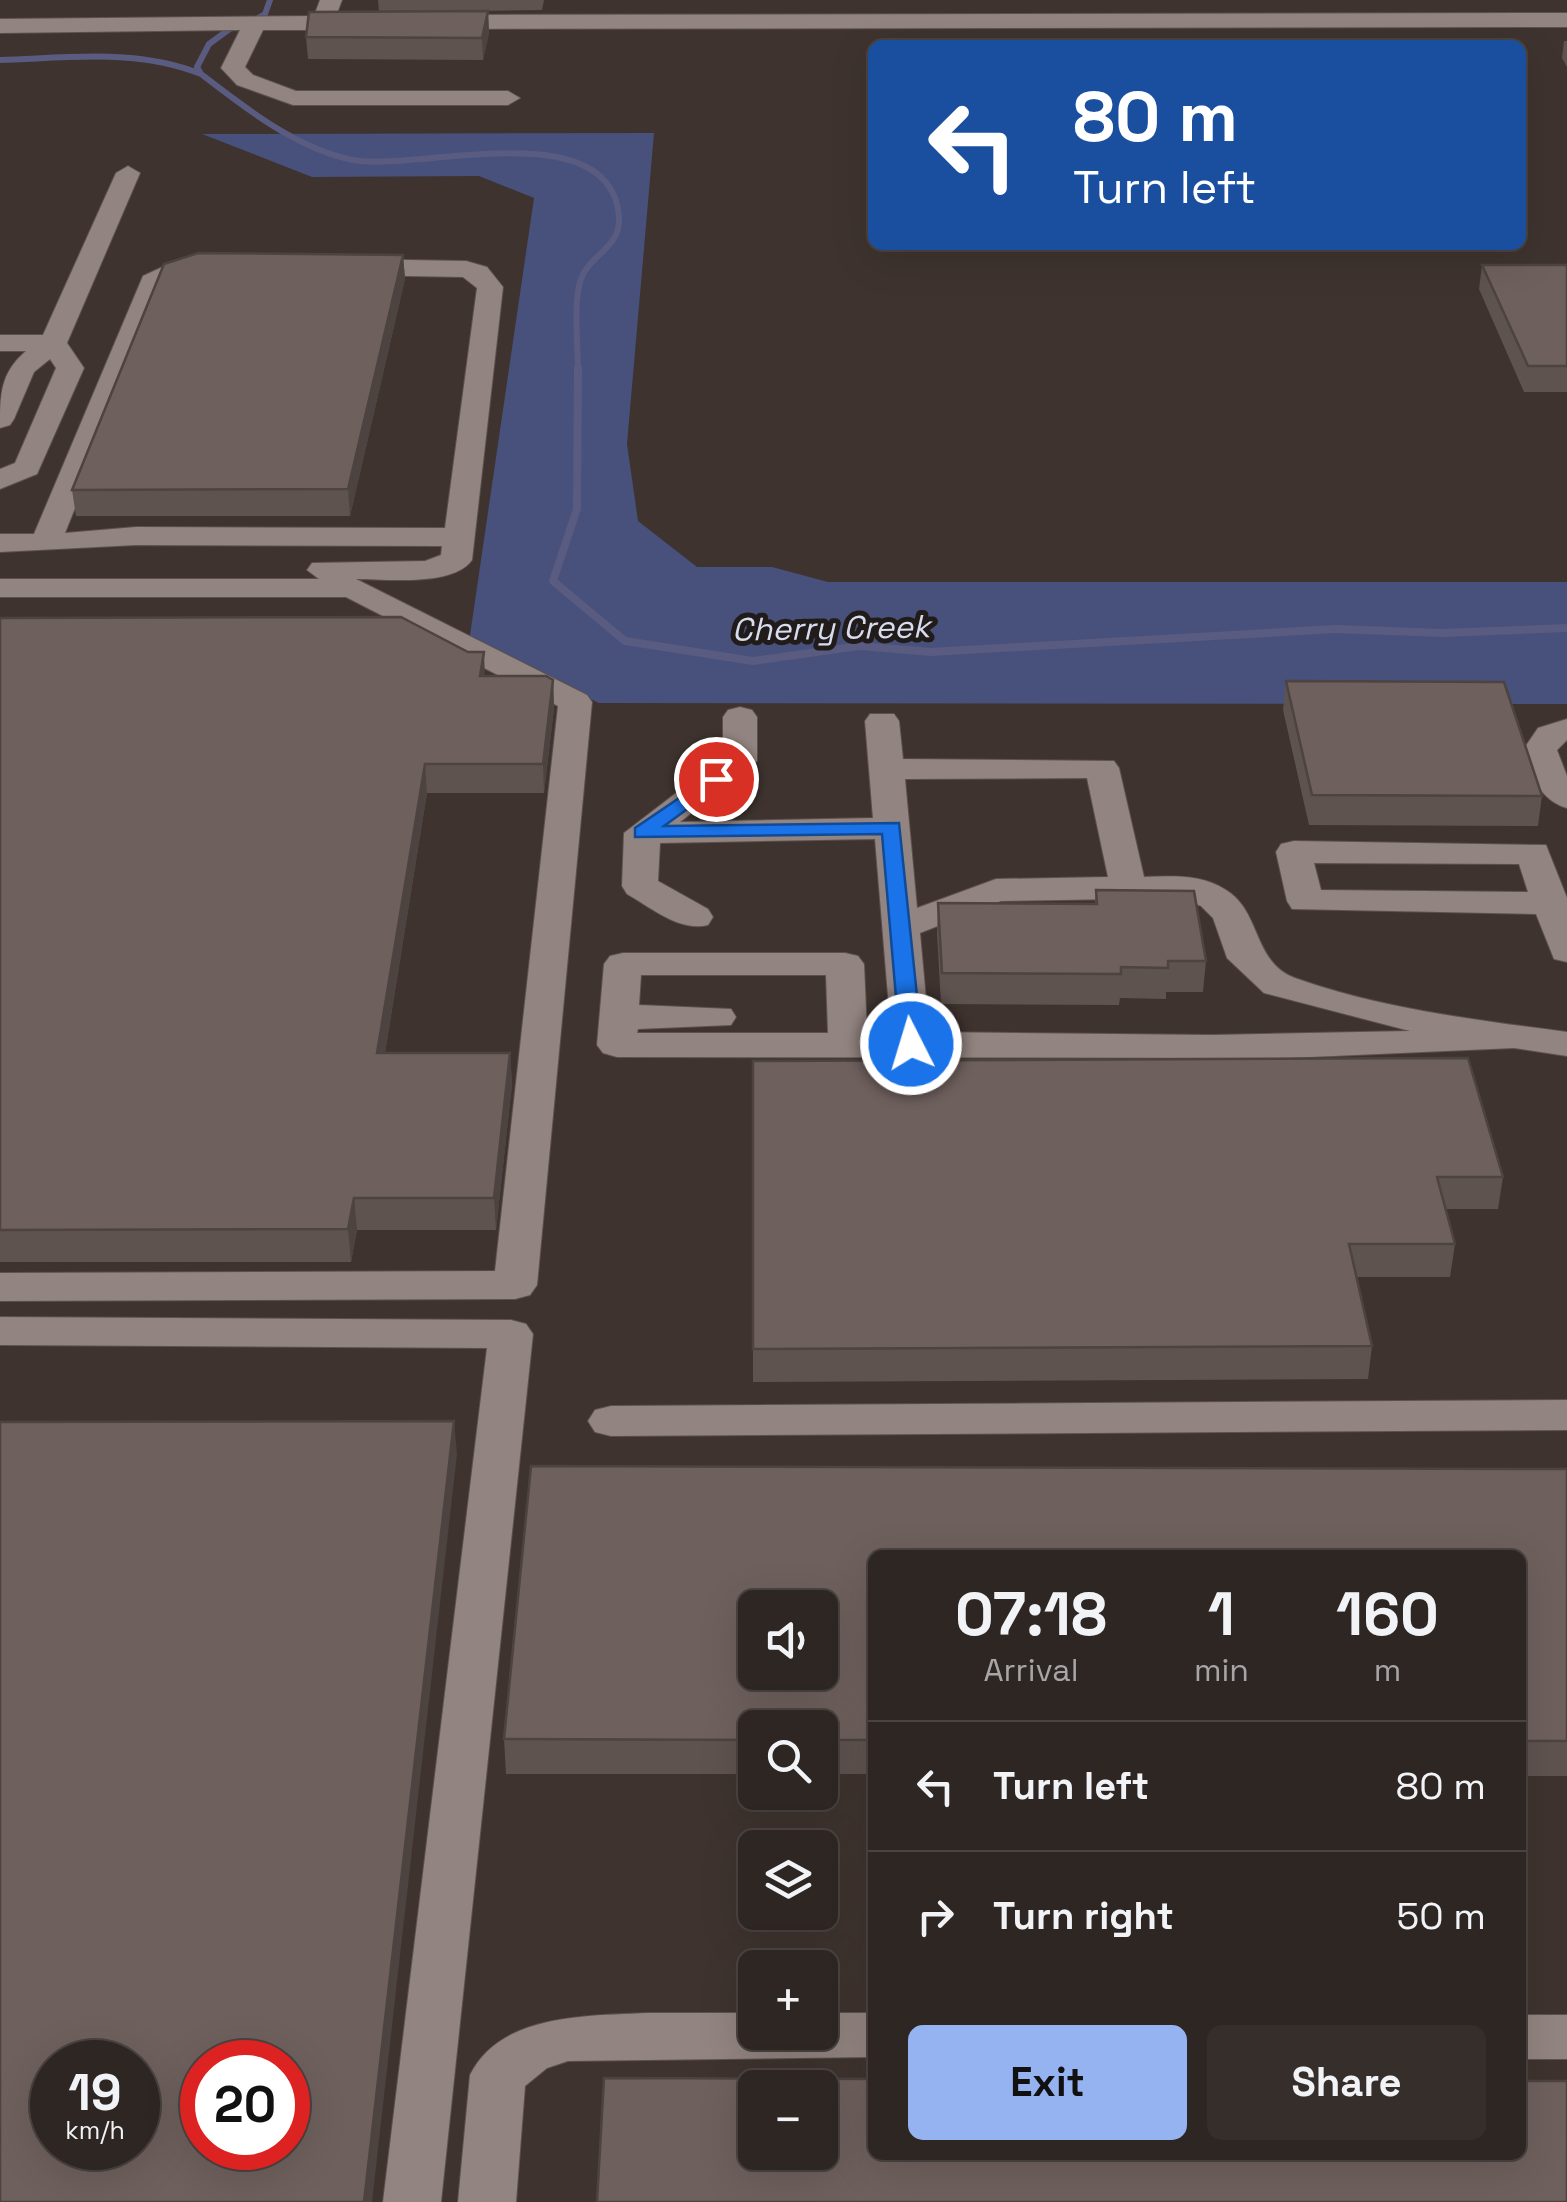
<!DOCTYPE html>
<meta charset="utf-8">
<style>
:root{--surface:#2e2623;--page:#362e2b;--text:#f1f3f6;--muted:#a7a5a6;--line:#494341;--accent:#95b2f1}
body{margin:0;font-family:"Space Grotesk",sans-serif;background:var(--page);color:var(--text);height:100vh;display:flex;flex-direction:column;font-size:38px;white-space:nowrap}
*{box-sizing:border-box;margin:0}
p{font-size:32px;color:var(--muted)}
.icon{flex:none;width:55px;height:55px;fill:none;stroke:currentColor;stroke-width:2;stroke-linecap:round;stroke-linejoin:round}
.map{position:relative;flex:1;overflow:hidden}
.side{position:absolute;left:868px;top:1550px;width:658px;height:610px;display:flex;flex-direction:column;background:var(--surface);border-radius:15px;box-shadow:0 10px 40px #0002,0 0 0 2px var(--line)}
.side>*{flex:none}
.hud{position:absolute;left:868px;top:40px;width:658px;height:210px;border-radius:15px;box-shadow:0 10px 40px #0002,0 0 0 2px var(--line);background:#1a4fa0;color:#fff;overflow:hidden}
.controls{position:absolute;left:738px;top:1590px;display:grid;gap:20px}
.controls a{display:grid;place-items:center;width:100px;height:100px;border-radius:15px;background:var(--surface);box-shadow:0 10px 40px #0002,0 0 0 2px var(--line);font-size:50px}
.speed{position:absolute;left:30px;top:2040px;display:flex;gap:20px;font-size:50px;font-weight:700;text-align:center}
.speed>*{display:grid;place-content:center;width:130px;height:130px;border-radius:50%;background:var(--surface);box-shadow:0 10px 40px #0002,0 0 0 2px var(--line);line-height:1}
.speed small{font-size:25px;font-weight:400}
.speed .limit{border:15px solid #d22;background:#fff;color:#111}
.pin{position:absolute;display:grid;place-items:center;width:85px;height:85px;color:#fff;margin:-42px;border:5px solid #fff;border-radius:50%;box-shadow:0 2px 10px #0007}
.me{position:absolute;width:110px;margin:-55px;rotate:355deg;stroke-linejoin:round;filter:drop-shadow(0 0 8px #0008)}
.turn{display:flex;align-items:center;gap:35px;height:210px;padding:0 40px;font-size:45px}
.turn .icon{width:130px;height:130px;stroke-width:2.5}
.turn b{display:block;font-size:70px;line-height:85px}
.eta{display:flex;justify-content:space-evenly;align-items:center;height:170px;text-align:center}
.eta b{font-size:60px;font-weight:700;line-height:70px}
.action{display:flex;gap:20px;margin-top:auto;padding:20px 40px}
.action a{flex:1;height:115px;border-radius:15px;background:var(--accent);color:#111;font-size:40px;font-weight:700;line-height:115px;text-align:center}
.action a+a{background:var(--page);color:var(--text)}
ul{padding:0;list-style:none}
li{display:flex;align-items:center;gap:30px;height:130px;padding:0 40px;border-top:2px solid var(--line)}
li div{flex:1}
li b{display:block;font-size:38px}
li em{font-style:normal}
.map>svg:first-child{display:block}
.green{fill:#47517c}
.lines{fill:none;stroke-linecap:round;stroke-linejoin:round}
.stream-far1{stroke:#5a5b80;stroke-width:6}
.stream{stroke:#5a5b80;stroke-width:8}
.minor-casing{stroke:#5b514e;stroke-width:2}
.minor{fill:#928480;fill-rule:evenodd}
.wall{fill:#5f5350;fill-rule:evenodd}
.shaded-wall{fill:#4d4341}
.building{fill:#6e605d;stroke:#4d4341;stroke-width:2.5;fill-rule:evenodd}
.route{fill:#1a73e8;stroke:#114b97;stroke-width:2.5}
.labels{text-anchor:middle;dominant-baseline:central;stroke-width:10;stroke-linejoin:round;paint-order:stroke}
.far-water-label{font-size:32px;font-style:italic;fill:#d7dcee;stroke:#211c1a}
</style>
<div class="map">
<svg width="1567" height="2202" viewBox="0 0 1567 2202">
<rect width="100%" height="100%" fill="#3e332f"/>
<path class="green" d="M654 133 627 444 638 521 697 567H772L828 582H1567V704L599 703 469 642 534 198 479 176 312 177 202 134Z"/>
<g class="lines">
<path class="stream-far1" d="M253 21 265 14 270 0
M231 28 209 44 197 67 201 74C245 108 297 149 353 160 416 172 611 111 619 217 621 248 590 254 581 279 573 301 578 346 578 371
M0 60C67 58 137 48 201 74"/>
<path class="stream" d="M578 368 577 509 553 581 625 641 753 661 859 646 931 652 1336 629 1442 633 1567 628"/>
<g class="minor-casing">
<path id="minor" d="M320 0H342L336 16H363L374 23 363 30H263L245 67 253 75 296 91H508L520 98 508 105H293L237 85 221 68 240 30 0 33V19L314 16Z
M1567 13V27L436 29 425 22 436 15Z
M128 166 140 173 67 343 84 368 37 474 0 489V469L15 463 56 368 50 359 34 372 14 419 10 425 0 428C0 395 0 373 26 351H0V335H43L116 173Z
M213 259 226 267 222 273 177 278 164 286 65 533 136 527 445 528 477 288 463 277 351 275 338 267 351 259 466 261 487 267 503 287 472 560C453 587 385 579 356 579L587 695 592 702 537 1285 530 1295 515 1299 0 1301V1273L495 1271 558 706 346 597H0V579H319L307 570 312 563 425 561 441 555 442 546 136 545 0 552V534H34L143 276 171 263Z
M740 707 752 710 757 717V761L680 822 873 818 865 721 870 714H894L899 721 903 759 1114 761 1119 768 1144 877C1172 876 1201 874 1226 890 1261 911 1253 963 1295 978 1382 1009 1476 1020 1567 1032V1056L1514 1048 1288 1058 617 1057 603 1053 597 1045 604 964 610 956 623 953H845L858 956 864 964 867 1032H891L875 839 660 843 658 881 708 909 713 917 708 925C679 932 652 908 627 894L622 886 624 833 723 757V717L728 710ZM1087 778 1108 877 996 879 917 908 905 779ZM1181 898 1201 906 1213 918 1227 958 1264 993 1410 1031 1212 1035 929 1032 920 933 1001 901ZM641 975H826L828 1033H637L638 1029 731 1025 736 1017 731 1009 639 1005Z
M1567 719V740L1557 750 1567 776V808C1541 801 1529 774 1523 750L1538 728Z
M1294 841 1546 845 1567 898V962L1554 959 1536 914 1292 909 1287 901 1276 852 1281 844ZM1314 863 1519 864 1528 892 1321 890Z
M0 1317 511 1320 526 1324 533 1334 441 2202H383L487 1348 0 1345Z
M1567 1400V1430L611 1436 595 1432 588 1421 595 1410 611 1406Z
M648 2013H755V2032H820V2013H872V2057L568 2061 547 2068 525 2086 516 2202H458L470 2075C501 2013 588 2016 648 2013Z
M1520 2015H1567V2059H1520Z"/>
</g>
<use href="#minor" class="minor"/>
</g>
<path class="wall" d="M378 0H544L542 10 414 12 488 11 489 33 483 60 308 59 306 37 379 12Z
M1564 41H1567V67L1562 58Z
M403 255 405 279 350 516H76L72 490Z
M1482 265H1567V392H1524L1479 289Z
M0 618 485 676 553 680 554 708 544 793H427L385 1053H510L512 1084 496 1230H357L351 1262H0Z
M1286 681 1542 796 1538 826 1309 825 1283 710Z
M1096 890 1206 961 1203 992H1166V999L1120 998 1119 1005 941 1004 937 933 938 903 1095 904Z
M753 1061 1503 1177 1498 1209H1445L1455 1244 1450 1277H1356L1372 1346 1368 1379 753 1382Z
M531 1466 1567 1469V1776H1520V1555H872V1774H820V1728H755V1774H506L504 1739ZM755 1608H820V1672H755Z"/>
<path class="shaded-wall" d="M488 11 489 33 483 60 482 38Z
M403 255 405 279 350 516 348 489Z
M484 652 485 680 480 676Z
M553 680 554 708 544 793 543 764Z
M425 764 427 793 380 1084 377 1053Z
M510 1053 512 1084 496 1230 494 1198Z
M354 1198 357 1230 351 1262 348 1229Z
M454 1421 457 1454 372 2202H364Z"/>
<path class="building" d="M488 11 482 38 306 37 309 12Z
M198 253 403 255 348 489 72 490 164 264Z
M1482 265H1567V366H1528Z
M401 617 468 652H484L480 676H546L553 680 543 764H425L377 1053H510L494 1198H354L348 1229 0 1230V618Z
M1286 681 1504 682 1542 796 1312 795Z
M1096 890 1194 891 1206 961H1168V968L1121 967V974L942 973 938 903 1097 904Z
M1468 1058 1503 1177H1437L1455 1244H1349L1372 1346 753 1349V1061Z
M454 1421 364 2202H0V1422ZM52 2062H138V2148H52ZM202 2062H288V2148H202Z
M531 1466 1567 1469V1741H1520V1555H872V1740H820V1728H755V1740L504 1739ZM755 1608H820V1672H755Z
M604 2078 872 2079V2155H1520V2081H1567V2202H597ZM755 2088H820V2152H755Z"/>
<path class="route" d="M716 773 726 779 723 783 664 826 899 823 922 1044 919 1049 911 1051 900 1044 882 834 635 837V828Z"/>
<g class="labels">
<g class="far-water-label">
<text transform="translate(831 628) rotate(-1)">Cherry Creek</text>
</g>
</g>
</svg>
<div class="controls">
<a><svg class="icon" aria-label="sound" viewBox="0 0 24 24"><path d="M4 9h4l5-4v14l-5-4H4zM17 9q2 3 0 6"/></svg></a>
<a><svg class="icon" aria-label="search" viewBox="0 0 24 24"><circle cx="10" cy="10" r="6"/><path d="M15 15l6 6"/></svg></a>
<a><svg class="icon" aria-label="layers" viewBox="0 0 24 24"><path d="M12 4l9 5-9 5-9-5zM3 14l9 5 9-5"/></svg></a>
<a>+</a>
<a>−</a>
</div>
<div class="speed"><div>19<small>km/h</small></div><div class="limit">20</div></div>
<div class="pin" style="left:716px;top:779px;background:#d93025"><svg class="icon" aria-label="arrive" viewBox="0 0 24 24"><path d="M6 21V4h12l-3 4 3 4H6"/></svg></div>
<svg class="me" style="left:911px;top:1044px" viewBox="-20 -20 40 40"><circle r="17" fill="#1a73e8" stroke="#fff" stroke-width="3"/><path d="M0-11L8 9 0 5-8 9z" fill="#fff"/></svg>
<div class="hud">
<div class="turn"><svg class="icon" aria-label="left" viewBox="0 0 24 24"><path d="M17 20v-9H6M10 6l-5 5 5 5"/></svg><div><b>80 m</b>Turn left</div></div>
</div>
<section class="side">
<div class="eta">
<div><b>07:18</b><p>Arrival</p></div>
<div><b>1</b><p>min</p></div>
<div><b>160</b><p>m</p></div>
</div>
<ul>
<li><svg class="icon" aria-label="left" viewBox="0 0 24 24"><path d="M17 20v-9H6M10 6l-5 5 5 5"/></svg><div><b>Turn left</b></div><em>80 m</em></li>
<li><svg class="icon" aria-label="right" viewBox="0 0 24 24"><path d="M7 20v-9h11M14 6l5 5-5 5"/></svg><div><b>Turn right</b></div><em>50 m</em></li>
</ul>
<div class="action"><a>Exit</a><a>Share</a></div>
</section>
</div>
